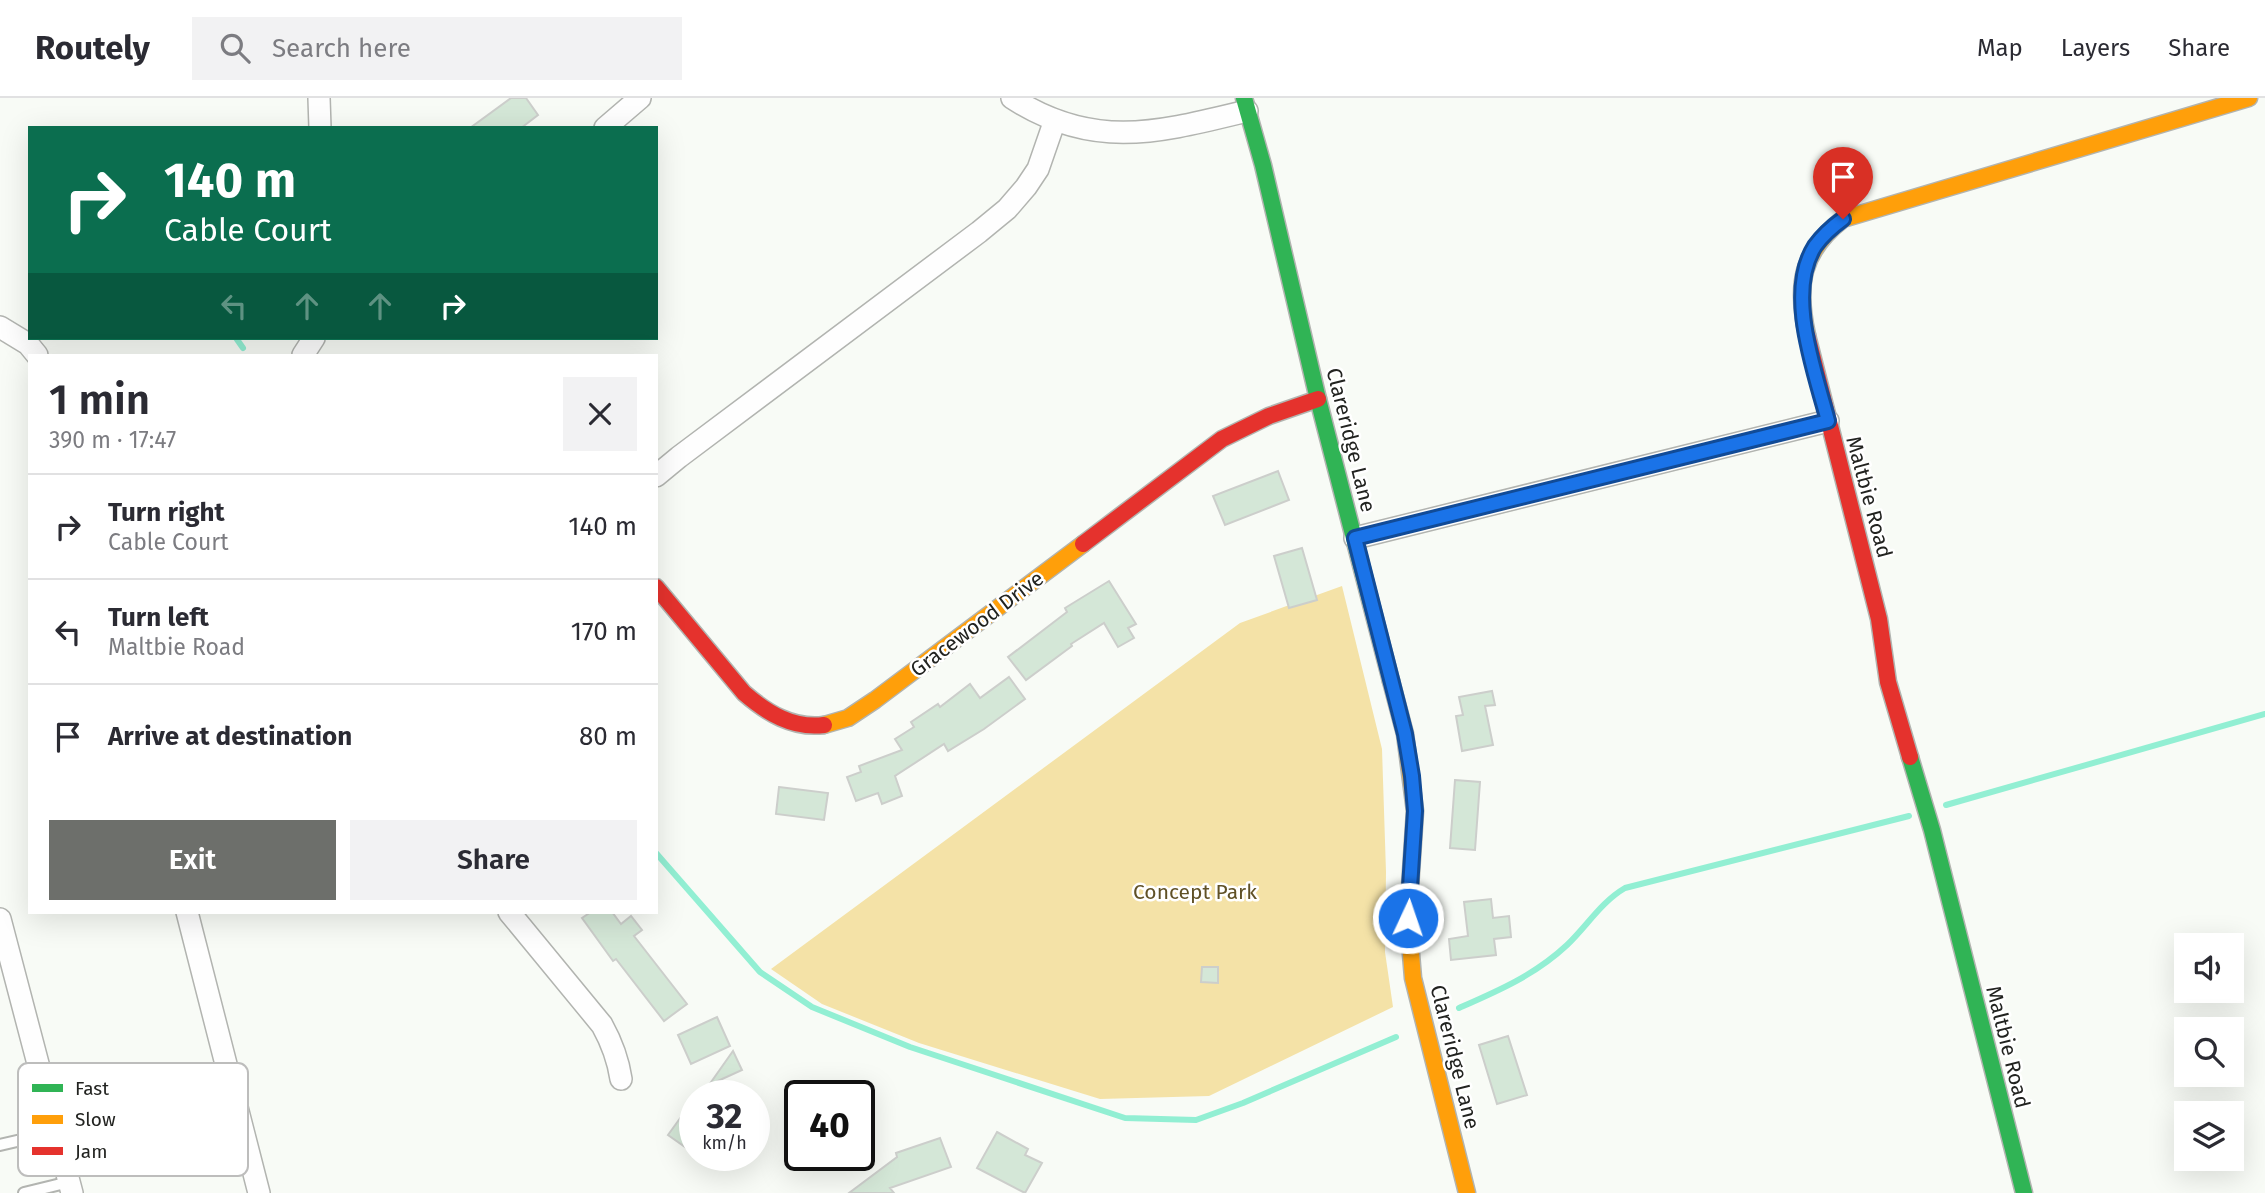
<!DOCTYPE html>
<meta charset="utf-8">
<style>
:root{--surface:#fff;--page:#f2f2f3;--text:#2b2b33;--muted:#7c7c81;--line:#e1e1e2;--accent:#6d6f6b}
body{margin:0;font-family:"Fira Sans",sans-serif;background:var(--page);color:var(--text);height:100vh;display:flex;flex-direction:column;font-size:26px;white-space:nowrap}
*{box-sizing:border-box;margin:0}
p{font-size:23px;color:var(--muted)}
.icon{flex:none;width:38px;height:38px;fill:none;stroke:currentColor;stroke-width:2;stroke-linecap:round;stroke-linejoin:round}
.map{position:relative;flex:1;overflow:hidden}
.details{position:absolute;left:28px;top:256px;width:630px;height:560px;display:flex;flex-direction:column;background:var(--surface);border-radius:0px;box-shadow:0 7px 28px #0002}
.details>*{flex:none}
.top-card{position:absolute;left:28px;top:28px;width:630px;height:214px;border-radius:0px;box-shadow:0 7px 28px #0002;background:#0b6e4f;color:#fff;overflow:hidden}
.buttons{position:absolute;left:2174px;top:835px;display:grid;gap:14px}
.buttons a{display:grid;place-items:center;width:70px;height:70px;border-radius:0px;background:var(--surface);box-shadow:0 7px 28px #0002;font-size:35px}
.speed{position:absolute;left:679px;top:982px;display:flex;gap:14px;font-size:35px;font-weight:700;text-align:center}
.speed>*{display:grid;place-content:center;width:91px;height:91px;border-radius:50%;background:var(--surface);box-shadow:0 7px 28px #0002;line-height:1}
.speed small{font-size:18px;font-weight:400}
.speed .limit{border:4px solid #111;border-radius:10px;background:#fff;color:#111}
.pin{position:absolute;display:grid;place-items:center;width:60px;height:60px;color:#fff;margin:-72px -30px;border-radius:50% 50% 50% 0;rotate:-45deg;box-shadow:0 0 7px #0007}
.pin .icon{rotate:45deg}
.me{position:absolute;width:77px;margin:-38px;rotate:3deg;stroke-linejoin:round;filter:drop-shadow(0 0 5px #0008)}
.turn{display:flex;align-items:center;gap:24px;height:147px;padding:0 21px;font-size:32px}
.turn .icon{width:91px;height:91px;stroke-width:2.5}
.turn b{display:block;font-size:49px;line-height:60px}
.lanes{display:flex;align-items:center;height:66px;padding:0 21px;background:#0003;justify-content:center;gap:35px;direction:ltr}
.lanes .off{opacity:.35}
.round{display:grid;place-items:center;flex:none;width:74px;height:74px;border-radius:0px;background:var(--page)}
.overview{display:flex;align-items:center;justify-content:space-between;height:119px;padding:0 21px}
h1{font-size:42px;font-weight:600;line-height:52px}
.primary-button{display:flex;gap:14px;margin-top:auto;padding:14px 21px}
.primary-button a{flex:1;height:80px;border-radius:0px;background:var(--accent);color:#fff;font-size:28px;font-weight:600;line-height:80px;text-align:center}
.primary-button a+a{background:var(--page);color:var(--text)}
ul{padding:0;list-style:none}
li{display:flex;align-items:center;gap:21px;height:105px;padding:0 21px;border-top:2px solid var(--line)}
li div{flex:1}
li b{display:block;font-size:26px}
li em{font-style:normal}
header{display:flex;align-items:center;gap:42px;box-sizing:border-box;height:98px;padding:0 35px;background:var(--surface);border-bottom:2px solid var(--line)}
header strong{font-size:33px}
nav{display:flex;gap:38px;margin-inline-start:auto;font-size:24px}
.search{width:490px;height:63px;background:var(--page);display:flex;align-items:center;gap:18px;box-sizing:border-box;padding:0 24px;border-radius:0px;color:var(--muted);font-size:26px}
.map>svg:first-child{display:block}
.green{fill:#f4e2a7}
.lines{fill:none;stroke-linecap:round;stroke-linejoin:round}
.stream{stroke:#92efd3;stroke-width:6}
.building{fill:#d4e7d7;stroke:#cccecb;stroke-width:2}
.lane-casing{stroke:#b2b4b0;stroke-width:14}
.street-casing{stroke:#b2b4b0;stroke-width:24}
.fast-casing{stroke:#b2b4b0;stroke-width:19}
.slow-casing{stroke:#b2b4b0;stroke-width:19}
.jam-casing{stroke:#b2b4b0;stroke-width:19}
.lane{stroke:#fefefe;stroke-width:10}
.street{stroke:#fefefe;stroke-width:21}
.fast{stroke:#30b455;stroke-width:16}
.slow{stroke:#ff9f0a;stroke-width:16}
.jam{stroke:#e5322d;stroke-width:16}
.route-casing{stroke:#114b97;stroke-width:18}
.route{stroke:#1a73e8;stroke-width:12}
.labels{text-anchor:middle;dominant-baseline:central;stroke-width:5;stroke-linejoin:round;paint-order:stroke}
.street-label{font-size:21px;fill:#222320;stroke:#fff}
.park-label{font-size:21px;fill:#605126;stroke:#fff}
.key{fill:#fff;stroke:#bdbdbc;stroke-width:2}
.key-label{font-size:19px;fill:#222320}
</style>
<header>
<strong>Routely</strong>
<div class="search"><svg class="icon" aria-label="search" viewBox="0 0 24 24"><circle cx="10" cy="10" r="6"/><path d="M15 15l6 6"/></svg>Search here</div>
<nav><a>Map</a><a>Layers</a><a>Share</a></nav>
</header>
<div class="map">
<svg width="2265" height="1095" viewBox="0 0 2265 1095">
<rect width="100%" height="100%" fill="#f8fbf6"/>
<path class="green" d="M1342 488 1382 651 1386 774 1385 854 1393 909 1209 998 1100 1001 919 945 822 906 771 871 1240 525Z"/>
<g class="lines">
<path class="stream" d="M236 240 243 250
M1946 707 2265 616
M656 755 760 874 812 909 910 949 1125 1020 1196 1022 1243 1005 1396 939
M1459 910C1498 893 1535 877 1567 847 1587 828 1601 804 1625 790L1909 718"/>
</g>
<path class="building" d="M511 0H526L538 17 521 30H470Z
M1278 373 1289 402 1225 427 1213 398Z
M1302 450 1317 502 1289 510 1274 458Z
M1109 483 1136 526 1128 530 1134 540 1118 549 1104 525 1071 546 1072 548 1026 582 1008 559 1067 514 1065 510Z
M1009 579 1025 601 984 631 948 653 944 646 895 678 902 698 882 706 878 695 856 703 847 679 861 674 859 668 902 652 895 641 914 629 911 624 938 606 940 609 970 586 980 600Z
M1492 593 1495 607 1485 608 1493 647 1462 653 1456 618 1463 617 1459 599Z
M1455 682 1480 684 1475 752 1450 750Z
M779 689 828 695 824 722 776 716Z
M1491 801 1493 820 1509 818 1511 839 1494 841 1496 857 1451 862 1449 841 1468 838 1464 804Z
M591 814H612L621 826 631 818 642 832 634 838 687 906 664 923 616 861 613 863 582 820Z
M1202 869H1218V885L1201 884Z
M717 919 730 948 691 966 678 937Z
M1508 938 1527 997 1497 1006 1479 947Z
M733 953 742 972 709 987Z
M686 1012 695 1018V1056L668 1037Z
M997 1034 1028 1051 1025 1057 1042 1065 1025 1095 977 1070Z
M940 1040 951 1069 890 1090 894 1095H849L897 1059 896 1055Z"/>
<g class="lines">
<g class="lane-casing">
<path id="lane" d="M0 1047 56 1034
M24 1095 69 1084"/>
</g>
<g class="street-casing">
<path id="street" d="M319 0 320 30
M1012 0C1094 53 1160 34 1247 13
M605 30 640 0
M0 229 28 246 37 257
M303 257 314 240
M656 378 679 359 979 134 1007 111 1026 89 1038 71 1055 22
M1355 440 1828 323
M187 814 259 1095
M509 814 602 927C612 945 618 961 621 981
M0 821 72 1095"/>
</g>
<g class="fast-casing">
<path id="fast" d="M1244 0 1263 67 1318 301 1391 583
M1910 659 1932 732 2024 1095"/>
</g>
<g class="slow-casing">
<path id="slow" d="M1807 237C1796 187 1801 154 1843 121L2249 0
M1391 583 1405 636 1415 713 1408 820 1413 880 1467 1095
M824 627 848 620 875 602 1083 446"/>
</g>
<g class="jam-casing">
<path id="jam" d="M1807 237 1879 521 1888 584 1910 659
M1083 446 1222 341 1269 318 1318 301
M656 489 744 595C767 615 793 631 824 627"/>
</g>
<use href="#lane" class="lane"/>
<use href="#street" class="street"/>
<use href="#fast" class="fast"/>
<use href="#slow" class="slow"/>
<use href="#jam" class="jam"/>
</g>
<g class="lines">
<g class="route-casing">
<path id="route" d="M1408 820 1415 713 1412 678 1405 636 1355 440 1828 323C1815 273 1785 195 1815 148 1823 137 1832 129 1843 121"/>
</g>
<use href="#route" class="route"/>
</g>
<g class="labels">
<g class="street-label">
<text transform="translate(1351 342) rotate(76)">Clareridge Lane</text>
<text transform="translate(1869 399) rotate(75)">Maltbie Road</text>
<text transform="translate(977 526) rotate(-37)">Gracewood Drive</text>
<text transform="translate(2008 949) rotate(76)">Maltbie Road</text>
<text transform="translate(1455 959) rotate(76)">Clareridge Lane</text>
</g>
<g class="park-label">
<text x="1195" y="794">Concept Park</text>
</g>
</g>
<rect x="18" y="965" width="230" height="113" rx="10" class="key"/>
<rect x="32" y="986" width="31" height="8" fill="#30b455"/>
<rect x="32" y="1017" width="31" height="9" fill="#ff9f0a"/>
<rect x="32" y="1049" width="31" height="8" fill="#e5322d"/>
<g class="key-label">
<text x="75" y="997">Fast</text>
<text x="75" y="1028">Slow</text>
<text x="75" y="1060">Jam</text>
</g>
</svg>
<div class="buttons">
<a><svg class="icon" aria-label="sound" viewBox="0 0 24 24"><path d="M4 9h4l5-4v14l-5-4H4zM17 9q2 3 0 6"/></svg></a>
<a><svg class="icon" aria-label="search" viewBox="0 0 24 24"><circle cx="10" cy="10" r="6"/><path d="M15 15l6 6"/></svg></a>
<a><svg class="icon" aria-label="layers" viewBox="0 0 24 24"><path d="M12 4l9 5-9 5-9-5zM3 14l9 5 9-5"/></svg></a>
</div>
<div class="speed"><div>32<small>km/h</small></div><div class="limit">40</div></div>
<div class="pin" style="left:1843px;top:121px;background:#d93025"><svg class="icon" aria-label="arrive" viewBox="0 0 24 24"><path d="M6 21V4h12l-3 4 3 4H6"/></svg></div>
<svg class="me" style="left:1408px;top:820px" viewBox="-20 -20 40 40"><circle r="17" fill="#1a73e8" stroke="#fff" stroke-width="3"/><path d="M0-11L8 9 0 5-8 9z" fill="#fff"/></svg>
<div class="top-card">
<div class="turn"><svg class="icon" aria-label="right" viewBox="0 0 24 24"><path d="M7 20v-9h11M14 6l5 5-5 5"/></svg><div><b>140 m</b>Cable Court</div></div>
<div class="lanes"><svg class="icon off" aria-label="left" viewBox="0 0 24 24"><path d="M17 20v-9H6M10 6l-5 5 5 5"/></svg><svg class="icon off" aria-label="ahead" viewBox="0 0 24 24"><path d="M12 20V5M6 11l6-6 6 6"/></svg><svg class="icon off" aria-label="ahead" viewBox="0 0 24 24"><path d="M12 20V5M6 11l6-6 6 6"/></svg><svg class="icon" aria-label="right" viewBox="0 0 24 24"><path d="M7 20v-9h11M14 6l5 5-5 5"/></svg></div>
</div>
<section class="details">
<div class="overview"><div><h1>1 min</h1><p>390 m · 17:47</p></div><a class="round"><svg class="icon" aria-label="close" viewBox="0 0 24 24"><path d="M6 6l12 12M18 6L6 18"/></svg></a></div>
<ul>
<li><svg class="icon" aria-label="right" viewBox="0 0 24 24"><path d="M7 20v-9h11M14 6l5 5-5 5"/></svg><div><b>Turn right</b><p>Cable Court</p></div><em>140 m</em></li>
<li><svg class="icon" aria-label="left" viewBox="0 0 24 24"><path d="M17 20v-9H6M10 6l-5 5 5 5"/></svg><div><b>Turn left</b><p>Maltbie Road</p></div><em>170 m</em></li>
<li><svg class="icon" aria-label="arrive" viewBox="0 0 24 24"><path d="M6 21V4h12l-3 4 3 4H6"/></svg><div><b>Arrive at destination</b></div><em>80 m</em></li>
</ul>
<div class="primary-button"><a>Exit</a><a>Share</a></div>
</section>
</div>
